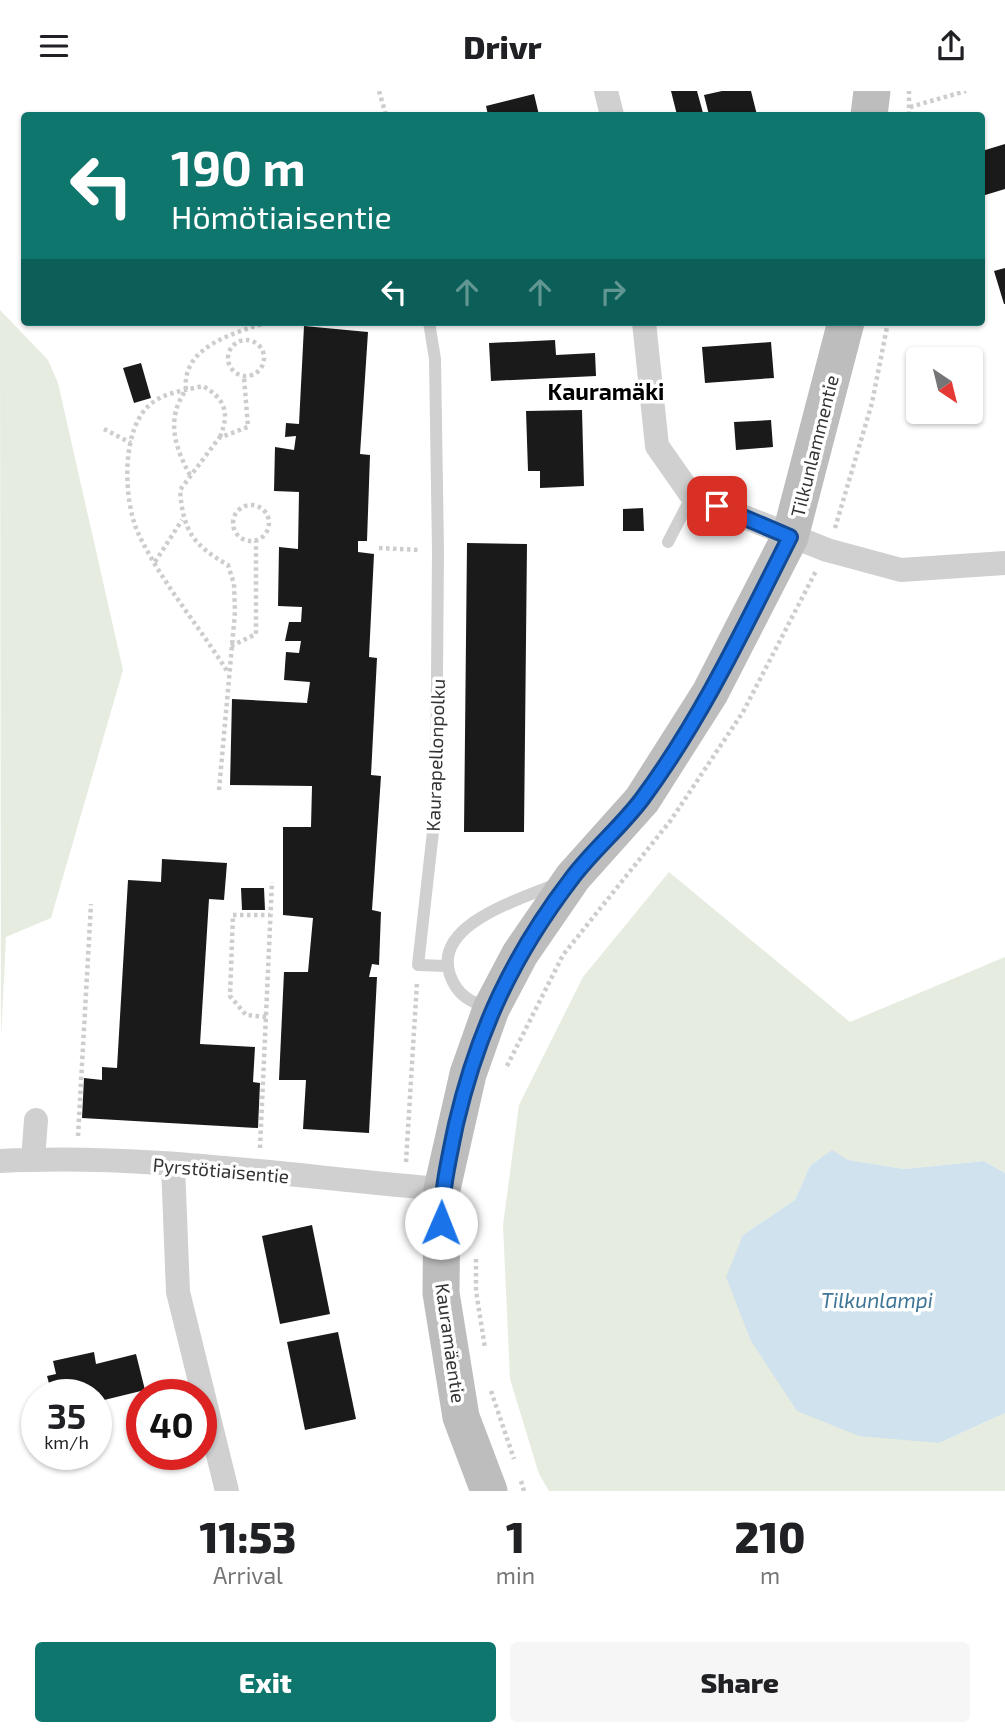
<!DOCTYPE html>
<meta charset="utf-8">
<style>
:root{--surface:#fff;--page:#f6f6f6;--text:#202124;--muted:#757577;--accent:#0f766e}
body{margin:0;font-family:"Exo 2",sans-serif;background:var(--page);color:var(--text);height:100vh;display:flex;flex-direction:column;font-size:26px;white-space:nowrap}
*{box-sizing:border-box;margin:0}
p{font-size:23px;color:var(--muted)}
.icon{flex:none;width:38px;height:38px;fill:none;stroke:currentColor;stroke-width:2;stroke-linecap:round;stroke-linejoin:round}
.map{position:relative;height:1400px;overflow:hidden}
.sheet{display:flex;flex-direction:column;background:var(--surface);flex:1}
.sheet>*{flex:none}
.top-card{position:absolute;left:21px;top:21px;width:964px;height:214px;border-radius:7px;box-shadow:0 2px 5px #0004;background:#0f766e;color:#fff;overflow:hidden}
.needle{width:46px;rotate:145deg}
.tools{position:absolute;left:906px;top:256px;display:grid;gap:14px}
.tools a{display:grid;place-items:center;width:77px;height:77px;border-radius:7px;background:var(--surface);box-shadow:0 2px 5px #0004;font-size:35px}
.speed{position:absolute;left:21px;top:1288px;display:flex;gap:14px;font-size:35px;font-weight:700;text-align:center}
.speed>*{display:grid;place-content:center;width:91px;height:91px;border-radius:50%;background:var(--surface);box-shadow:0 2px 5px #0004;line-height:1}
.speed small{font-size:18px;font-weight:400}
.speed .limit{border:10px solid #d22;background:#fff;color:#111}
.pin{position:absolute;display:grid;place-items:center;width:60px;height:60px;color:#fff;margin:-30px;border-radius:14px;box-shadow:0 4px 10px #0006}
.me{position:absolute;width:77px;margin:-38px;rotate:1deg;stroke-linejoin:round;filter:drop-shadow(0 0 5px #0008)}
.turn{display:flex;align-items:center;gap:24px;height:147px;padding:0 35px;font-size:32px}
.turn .icon{width:91px;height:91px;stroke-width:2.5}
.turn b{display:block;font-size:49px;line-height:60px}
.lanes{display:flex;align-items:center;height:66px;padding:0 35px;background:#0003;justify-content:center;gap:35px;direction:ltr}
.lanes .off{opacity:.35}
.eta{display:flex;justify-content:space-evenly;align-items:center;height:119px;text-align:center}
.eta b{font-size:42px;font-weight:800;line-height:49px}
.cta{display:flex;gap:14px;margin-top:auto;padding:14px 35px}
.cta a{flex:1;height:80px;border-radius:7px;background:var(--accent);color:#fff;font-size:28px;font-weight:800;line-height:80px;text-align:center}
.cta a+a{background:var(--page);color:var(--text)}
header{display:flex;justify-content:space-between;align-items:center;height:91px;padding:0 35px;background:var(--surface);font-size:32px;font-weight:800}
.map>svg:first-child{display:block}
.green{fill:#e6ecdf}
.water{fill:#cfe2ee}
.building{fill:#1a1a1a}
.lines{fill:none;stroke-linecap:round;stroke-linejoin:round}
.path{stroke:#cdcdcd;stroke-width:4.5;stroke-dasharray:3.5 3.5;stroke-linecap:butt}
.lane{stroke:#d0d0d0;stroke-width:12}
.street{stroke:#d0d0d0;stroke-width:24}
.secondary{stroke:#bdbdbd;stroke-width:37}
.route-casing{stroke:#114b97;stroke-width:18}
.route{stroke:#1a73e8;stroke-width:12}
.labels{text-anchor:middle;dominant-baseline:central;stroke-width:7;stroke-linejoin:round;paint-order:stroke}
.street-label{font-size:19px;fill:#333;stroke:#fff}
.water-label{font-size:21px;font-style:italic;fill:#3f7597;stroke:#fff}
.quarter-label{font-size:23px;font-weight:bold;fill:#000;stroke:#fff}
</style>
<header><svg class="icon" aria-label="menu" viewBox="0 0 24 24"><path d="M4 6h16M4 12h16M4 18h16"/></svg>Drivr<svg class="icon" aria-label="share" viewBox="0 0 24 24"><path d="M12 15V3M7 8l5-5 5 5M5 13v7h14v-7"/></svg></header>
<div class="map">
<svg width="1005" height="1400" viewBox="0 0 1005 1400">
<rect width="100%" height="100%" fill="#fff"/>
<path class="green" d="M0 219 48 269 58 292 123 579 51 827 6 846 1 947Z
M669 781 850 931 1005 866V1082L984 1070 904 1078 847 1069 810 1075 795 1109 743 1144 939 1352 1005 1322V1400H549L539 1383 510 1288 503 1134 519 1014 583 886Z"/>
<path class="water" d="M832 1059 848 1069 904 1078 984 1070 1005 1082V1322L939 1352 859 1345 797 1320 751 1250 726 1186 743 1144 795 1109 810 1075Z"/>
<path class="building" d="M671 0H697L703 22 677 24Z
M722 0H751L757 24H709L704 4Z
M534 3 539 24H488L486 15Z
M1005 53V98L982 105V60Z
M1005 177V213H1004L994 180Z
M304 235 368 241 360 363 370 364 367 450H358V461L374 463 369 566 377 567 371 684 381 685 372 819 381 821 379 874 372 873 369 886H377L369 1042 303 1038 306 989H279L284 881H308L313 827 283 824V736H311L312 695 230 694 232 608 307 612 310 591 284 589 286 561 299 562 301 550H285L289 531H301L302 516 278 515 279 456 298 458 299 401 274 400 275 356 294 359 296 345 285 346 286 332 299 333Z
M555 249 556 264 595 262 596 285 491 290 489 252Z
M771 251 774 287 705 292 702 256Z
M141 272 151 307 134 312 123 277Z
M582 319 584 395 540 397V380H528L526 320Z
M771 329 773 356 736 359 734 331Z
M643 417 644 440H623V418Z
M467 452 527 453 524 741H464Z
M162 768 227 772 224 809 209 808 200 953 255 956 253 991 260 992 258 1037 82 1027 84 987 102 989V976L117 977 128 789 161 791Z
M241 797H264L265 819H242Z
M312 1134 330 1223 280 1233 262 1145Z
M338 1241 356 1328 305 1339 287 1251Z
M94 1261 96 1273 136 1263 145 1299 96 1311V1304H52L47 1285 56 1283 53 1270Z"/>
<g class="lines">
<path class="path" d="M379 0 386 24
M910 16 966 0
M909 24V0
M228 267a18 18 0 1 1 36 0a18 18 0 1 1-36 0Z
M104 338 131 352
M220 346C230 321 225 308 203 295 187 299 166 301 152 312 120 336 123 411 139 444 162 492 199 535 227 580
M190 384C174 355 166 327 186 299 181 255 235 242 268 231
M233 432a18 18 0 1 1 36 0a18 18 0 1 1-36 0Z
M835 437 872 312 888 231
M379 457 420 459
M155 471 182 429
M231 555 256 543V450
M219 699 235 521 234 493 228 474C193 454 183 440 180 399L219 347 248 336 244 286
M266 926 246 924 230 905 233 824H270
M507 975 563 864 671 729 743 621 816 480
M78 1045 91 813
M260 1057 272 791
M406 1071 417 891
M476 1168V1200L485 1257
M491 1300 514 1368
M521 1390 524 1400"/>
<path class="lane" d="M429 231 435 268 438 460 436 714 418 874 447 875
M668 451 692 405
M489 917C470 911 457 904 450 884 432 833 522 808 556 793"/>
<path class="street" d="M606 0 612 24
M644 231 657 355 692 405 827 459 901 479 1005 472
M33 1068 36 1029
M0 1070C146 1062 296 1086 442 1098
M173 1074 178 1201 227 1400"/>
<path class="secondary" d="M869 24 872 0
M489 1400 461 1326 441 1202 442 1098 468 983 491 918 520 863 573 786 642 709 710 602 790 446 846 231"/>
</g>
<g class="lines">
<g class="route-casing">
<path id="route" d="M441 1132C442 1098 449 1067 456 1033 478 939 513 864 572 787 593 759 621 736 642 708 702 627 745 535 790 446L717 415"/>
</g>
<use href="#route" class="route"/>
</g>
<g class="labels">
<g class="street-label">
<text transform="translate(814 355) rotate(-76)">Tilkunlammentie</text>
<text transform="translate(435 664) rotate(-88)">Kaurapellonpolku</text>
<text transform="translate(221 1079) rotate(5)">Pyrstötiaisentie</text>
<text transform="translate(451 1252) rotate(82)">Kauramäentie</text>
</g>
<g class="water-label">
<text x="877" y="1208">Tilkunlampi</text>
</g>
<g class="quarter-label">
<text x="606" y="300">Kauramäki</text>
</g>
</g>
</svg>
<div class="tools">
<a><svg class="needle" viewBox="-14 -14 28 28"><path d="M0-13l5 13h-10z" fill="#e53935"/><path d="M0 13l5-13h-10z" fill="#757577"/></svg></a>
</div>
<div class="speed"><div>35<small>km/h</small></div><div class="limit">40</div></div>
<div class="pin" style="left:717px;top:415px;background:#d93025"><svg class="icon" aria-label="arrive" viewBox="0 0 24 24"><path d="M6 21V4h12l-3 4 3 4H6"/></svg></div>
<svg class="me" style="left:441px;top:1132px" viewBox="-20 -20 40 40"><circle r="19" fill="#fff"/><path d="M0-13L10 11 0 6-10 11z" fill="#1a73e8"/></svg>
<div class="top-card">
<div class="turn"><svg class="icon" aria-label="left" viewBox="0 0 24 24"><path d="M17 20v-9H6M10 6l-5 5 5 5"/></svg><div><b>190 m</b>Hömötiaisentie</div></div>
<div class="lanes"><svg class="icon" aria-label="left" viewBox="0 0 24 24"><path d="M17 20v-9H6M10 6l-5 5 5 5"/></svg><svg class="icon off" aria-label="ahead" viewBox="0 0 24 24"><path d="M12 20V5M6 11l6-6 6 6"/></svg><svg class="icon off" aria-label="ahead" viewBox="0 0 24 24"><path d="M12 20V5M6 11l6-6 6 6"/></svg><svg class="icon off" aria-label="right" viewBox="0 0 24 24"><path d="M7 20v-9h11M14 6l5 5-5 5"/></svg></div>
</div>
</div>
<section class="sheet">
<div class="eta">
<div><b>11:53</b><p>Arrival</p></div>
<div><b>1</b><p>min</p></div>
<div><b>210</b><p>m</p></div>
</div>
<div class="cta"><a>Exit</a><a>Share</a></div>
</section>
